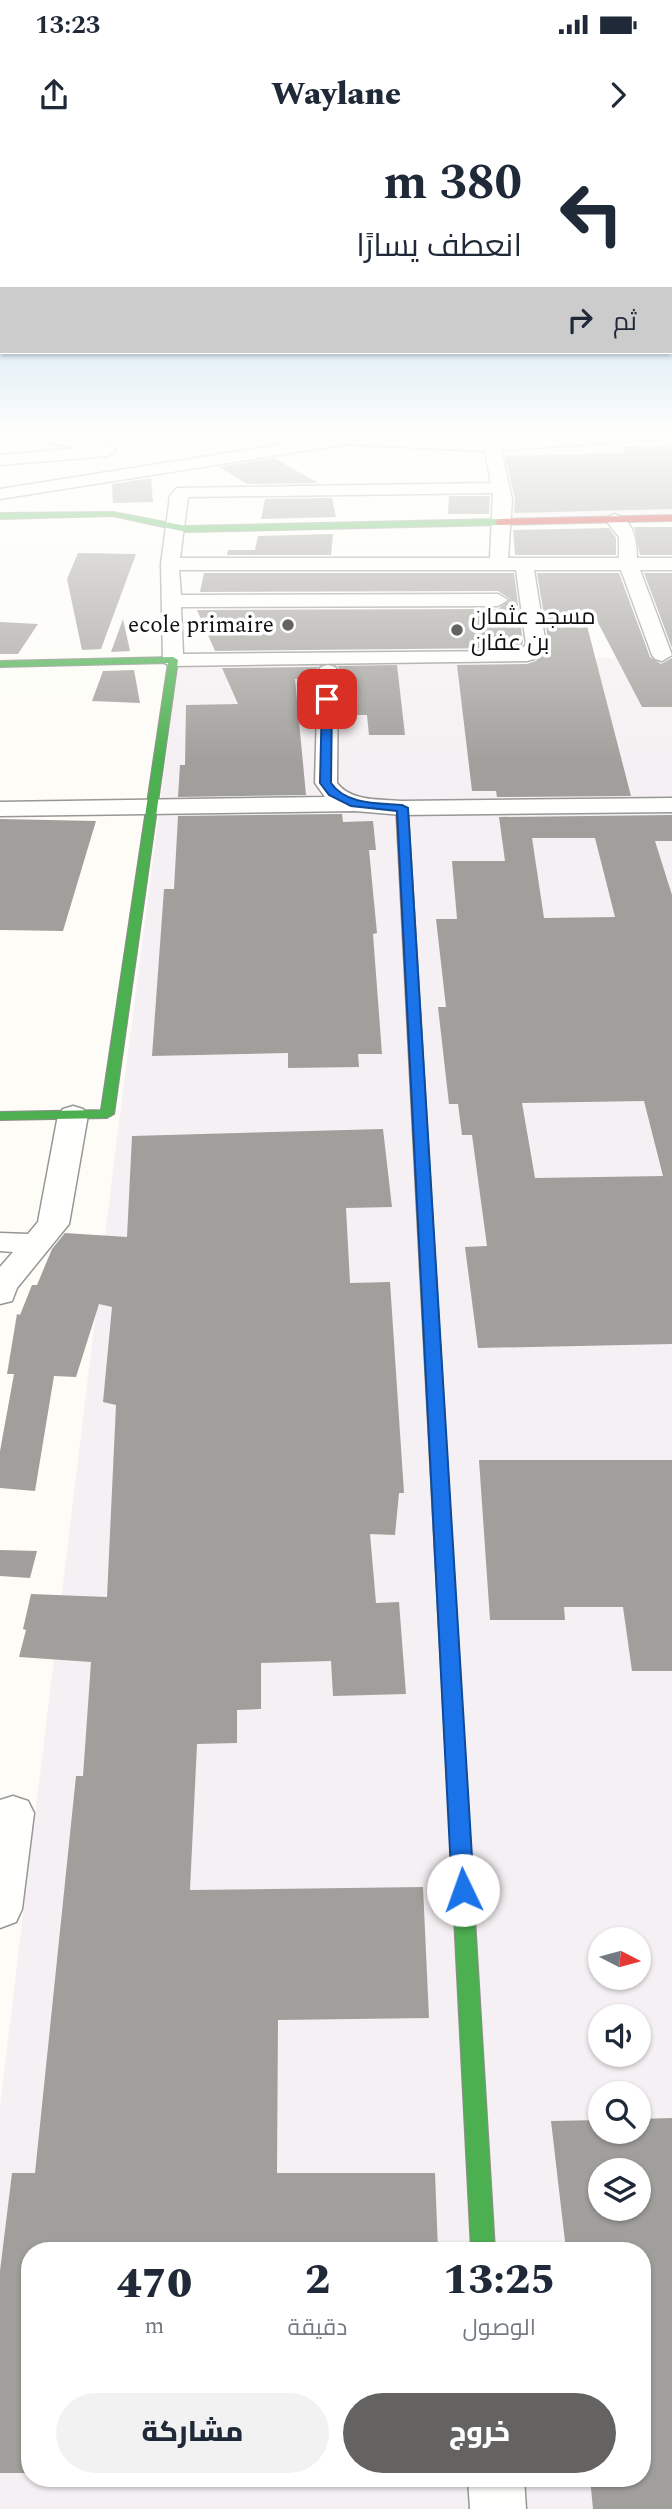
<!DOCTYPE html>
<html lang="ar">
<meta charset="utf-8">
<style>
:root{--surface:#fff;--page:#f2f2f3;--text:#1f2937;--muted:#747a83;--accent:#646362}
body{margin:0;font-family:Spectral,Cairo,serif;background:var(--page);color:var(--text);direction:rtl;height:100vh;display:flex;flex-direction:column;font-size:26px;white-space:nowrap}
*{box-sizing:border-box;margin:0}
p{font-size:23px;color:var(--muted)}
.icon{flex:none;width:38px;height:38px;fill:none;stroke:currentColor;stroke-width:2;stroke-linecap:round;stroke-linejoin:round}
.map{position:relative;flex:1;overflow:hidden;direction:ltr}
.panel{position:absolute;left:21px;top:2102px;width:630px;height:245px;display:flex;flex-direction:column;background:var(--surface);border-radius:28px;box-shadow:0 2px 5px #0004;direction:rtl}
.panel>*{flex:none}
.hud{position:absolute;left:0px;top:0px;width:672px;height:214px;box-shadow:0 2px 5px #0004;direction:rtl;background:#fff;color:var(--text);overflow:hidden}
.needle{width:46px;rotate:96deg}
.fabs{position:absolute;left:588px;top:1787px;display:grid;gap:14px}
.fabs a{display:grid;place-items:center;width:63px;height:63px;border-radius:50%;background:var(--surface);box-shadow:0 2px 5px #0004;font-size:35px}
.pin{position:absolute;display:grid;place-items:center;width:60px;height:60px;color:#fff;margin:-30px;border-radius:14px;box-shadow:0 4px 10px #0006}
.me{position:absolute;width:77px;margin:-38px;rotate:357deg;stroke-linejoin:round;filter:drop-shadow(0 0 5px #0008)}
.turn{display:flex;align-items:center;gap:24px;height:147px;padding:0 35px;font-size:32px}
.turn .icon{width:91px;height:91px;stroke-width:2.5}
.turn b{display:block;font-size:49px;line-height:60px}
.then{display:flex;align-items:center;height:66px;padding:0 35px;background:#0003;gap:14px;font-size:26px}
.eta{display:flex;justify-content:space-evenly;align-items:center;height:119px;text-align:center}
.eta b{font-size:42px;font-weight:800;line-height:49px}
.cta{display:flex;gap:14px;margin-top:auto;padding:14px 35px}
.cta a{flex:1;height:80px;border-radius:42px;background:var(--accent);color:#fff;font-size:28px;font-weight:800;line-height:80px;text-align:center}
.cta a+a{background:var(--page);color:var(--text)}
.status{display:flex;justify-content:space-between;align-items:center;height:49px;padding:0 35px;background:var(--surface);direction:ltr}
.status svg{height:19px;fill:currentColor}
header{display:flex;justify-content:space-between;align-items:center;height:91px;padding:0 35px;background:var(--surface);font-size:32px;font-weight:800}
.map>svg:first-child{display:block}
.industrial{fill:#f5f0f3;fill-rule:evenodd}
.building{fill:#a19f9c;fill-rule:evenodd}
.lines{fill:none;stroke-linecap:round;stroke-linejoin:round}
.street-casing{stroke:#979795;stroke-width:3}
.fast-casing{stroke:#8e8d8b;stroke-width:2}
.slow-casing{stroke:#8e8d8b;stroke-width:2}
.jam-casing{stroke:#8e8d8b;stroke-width:2}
.street{fill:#fffffe;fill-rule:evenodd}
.fast{fill:#4caf50;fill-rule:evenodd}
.slow{fill:#ffc107;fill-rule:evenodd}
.jam{fill:#c62828;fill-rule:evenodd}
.route{fill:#1a73e8;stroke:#114b97;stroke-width:2}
.poi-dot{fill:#646362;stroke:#fff;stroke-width:2.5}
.labels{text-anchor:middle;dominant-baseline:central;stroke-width:7;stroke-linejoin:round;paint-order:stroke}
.far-poi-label{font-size:23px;fill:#111;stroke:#fff;text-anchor:start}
</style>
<div class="status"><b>13:23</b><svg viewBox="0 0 49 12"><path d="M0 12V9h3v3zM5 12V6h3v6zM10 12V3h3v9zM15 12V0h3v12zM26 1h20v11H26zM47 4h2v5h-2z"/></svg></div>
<header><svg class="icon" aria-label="forward" viewBox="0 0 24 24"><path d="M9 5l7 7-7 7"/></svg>Waylane<svg class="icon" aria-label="share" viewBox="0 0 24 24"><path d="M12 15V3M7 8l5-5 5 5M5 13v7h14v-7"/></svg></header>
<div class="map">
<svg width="672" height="2369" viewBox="0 0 672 2369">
<rect width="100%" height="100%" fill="#fdfcf7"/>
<path class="industrial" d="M672 298V376L516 377 497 312Z
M179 517 672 518V2369H0V1966L116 1006ZM600 1799H639V1838H600ZM600 1876H639V1914H600ZM600 1953H639V1992H600ZM600 2030H639V2068H600ZM30 2110H642V2338H30Z"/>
<path class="building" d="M624 306 672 307V369L514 373 515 358 505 316 624 313Z
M274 318 318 343 247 344 219 327Z
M151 338 153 362 113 363 112 344Z
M449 356H490L489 374H448Z
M332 358 336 377 261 379 265 359Z
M634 387H672V415H640Z
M609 388 616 398V415H515L513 390Z
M333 394 331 415H227L228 410H255L258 396Z
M78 413 136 414 101 509 82 510 67 439Z
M204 433H514L523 503 520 508H511L215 511 197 470 498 469 510 459 498 451 200 452Z
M537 433H619L650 517 661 524 672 518V567H642L594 475 585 478 631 656 497 657 496 651H472L457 525 527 524 536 521 549 505Z
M644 433H672V508Z
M123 479 130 511 111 512Z
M0 482 38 484 18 514H0Z
M397 525 405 595H369L367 575H348L346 540H341L338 526Z
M318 527 315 539H295L306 655 178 657 180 625H185L186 565 238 564 222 528Z
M134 530 140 563 92 561 103 531Z
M342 674 343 682 373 681 376 710H369L377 793 373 794 382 914H358L359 927 288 928V913L152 916 164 749H174L178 676Z
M672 675V701H655L672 755V1204L478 1208 465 1107 487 1106 472 995H462L458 964H449L438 867H446L436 779H457L452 721H505L499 677ZM532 698H595L615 777 544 778ZM644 961 663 1036 535 1038 522 963Z
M0 679 96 681 63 791 0 790Z
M383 989 392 1067 346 1068 350 1143 390 1142 404 1353H399L395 1395 370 1394 376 1463 399 1462 406 1554 333 1556 331 1521 261 1523V1569L237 1570V1603L197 1604 190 1750 423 1747 429 1878 278 1880 277 2033H435L438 2110H30V2333H0V2131L12 2033H35L76 1636H83L91 1522 19 1517 26 1490 23 1489 31 1454 107 1457 116 1265 103 1262 112 1167 99 1164 76 1237 54 1236 35 1351 0 1348V1311L14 1234H7L17 1174 20 1175 32 1145H37L52 1109 65 1093 127 1097 132 996Z
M479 1320H672V1531H632L623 1467H564L565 1480H490Z
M0 1410 37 1411 30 1438 0 1436Z
M672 1978V2369H593L590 2338H642V2110H566L551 1981 600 1980V1992H639V1979ZM600 2030H639V2068H600Z"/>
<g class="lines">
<g class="street-casing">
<path id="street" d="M16 294H64L114 308 116 311 108 316 0 325V315L80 308 24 299Z
M347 294 486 301 490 294H506L503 300 596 294H669L661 299 501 310 512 359 508 418H619V397L605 379 614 374C634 379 637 401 637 418H672V430H640L672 515 662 521 655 519 652 515 621 430H534L546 505 534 519 527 521 173 526 166 524 163 520 161 424 170 356 177 348 491 343 485 311 347 304 0 359V349ZM493 353 490 418H180L188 357ZM179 430H516L526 504 521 510 511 511 183 514 181 467 498 466 508 460 498 454 181 455Z
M328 525 335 527 338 531 337 643C351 662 381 659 402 661L672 658V672L402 675 355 671 0 676V662L325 657 315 643 318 531 321 527Z
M73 966 83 969 88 975 69 1084 17 1148 12 1161 0 1164V1127L13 1112 0 1111V1093L28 1094 38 1082 58 975 63 969Z
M13 1656 28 1661 34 1673 22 1769 16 1782 0 1788V1660Z
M468 2338H524L526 2369H470Z"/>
</g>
<g class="fast-casing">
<path id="fast" d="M113 372 186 386 499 379 503 382 499 385 186 392 113 376 0 379V373Z
M173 517 178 520 114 974 107 978 0 980V972L101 970 168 523 0 527V521Z
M459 1671 466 1673 469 1679 495 2110H471L449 1679 452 1673Z"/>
</g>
<g class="slow-casing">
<path id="slow" d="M428 1129 436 1134 452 1399 449 1403H437L434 1399 420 1134Z"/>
</g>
<g class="jam-casing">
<path id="jam" d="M672 375V381L499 385 495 382 499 379Z
M402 665 408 668 436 1134 428 1139 420 1134 396 668Z
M443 1393 449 1395 452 1399 469 1679 466 1685 459 1687 452 1685 449 1679 434 1399 437 1395Z"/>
</g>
<use href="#street" class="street"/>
<use href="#fast" class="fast"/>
<use href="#slow" class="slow"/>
<use href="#jam" class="jam"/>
</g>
<linearGradient id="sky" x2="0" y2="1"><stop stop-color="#9dc9ee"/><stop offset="0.47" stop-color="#fefefb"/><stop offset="1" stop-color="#fefefb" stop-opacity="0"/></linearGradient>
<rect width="672" height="625" fill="url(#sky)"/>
<path class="route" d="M327 556 332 559 331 643C346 665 378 663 402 665L408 668 474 1750 471 1756 463 1759 456 1756 452 1750 397 671 351 666 329 655 320 643 322 559Z"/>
<g class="poi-dot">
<circle cx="288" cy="485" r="7"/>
<circle cx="457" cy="490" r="7"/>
</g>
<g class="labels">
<g class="far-poi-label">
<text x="471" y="477">مسجد عثمان<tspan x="471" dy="26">بن عفان</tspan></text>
<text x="274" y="485" text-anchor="end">ecole primaire</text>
</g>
</g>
</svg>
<div class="fabs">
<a><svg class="needle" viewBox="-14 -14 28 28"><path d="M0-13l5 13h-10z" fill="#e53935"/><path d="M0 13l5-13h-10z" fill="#747a83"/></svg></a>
<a><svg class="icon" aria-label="sound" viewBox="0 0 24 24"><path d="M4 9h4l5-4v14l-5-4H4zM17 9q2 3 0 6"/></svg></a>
<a><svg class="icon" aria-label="search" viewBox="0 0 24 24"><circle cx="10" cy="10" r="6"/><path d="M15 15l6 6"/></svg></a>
<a><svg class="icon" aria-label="layers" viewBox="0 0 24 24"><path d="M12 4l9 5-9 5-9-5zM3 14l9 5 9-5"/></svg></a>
</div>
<div class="pin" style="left:327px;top:559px;background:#d93025"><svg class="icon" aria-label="arrive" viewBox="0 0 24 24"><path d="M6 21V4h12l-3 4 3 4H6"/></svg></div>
<svg class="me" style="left:463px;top:1750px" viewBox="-20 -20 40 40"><circle r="19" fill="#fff"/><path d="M0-13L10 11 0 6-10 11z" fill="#1a73e8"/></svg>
<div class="hud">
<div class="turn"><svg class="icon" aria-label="left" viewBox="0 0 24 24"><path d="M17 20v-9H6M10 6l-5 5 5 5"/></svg><div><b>380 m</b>انعطف يسارًا</div></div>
<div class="then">ثم<svg class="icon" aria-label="right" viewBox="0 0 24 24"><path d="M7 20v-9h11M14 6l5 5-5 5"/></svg></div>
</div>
<section class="panel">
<div class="eta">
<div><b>13:25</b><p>الوصول</p></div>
<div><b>2</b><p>دقيقة</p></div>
<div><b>470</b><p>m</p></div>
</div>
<div class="cta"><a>خروج</a><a>مشاركة</a></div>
</section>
</div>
